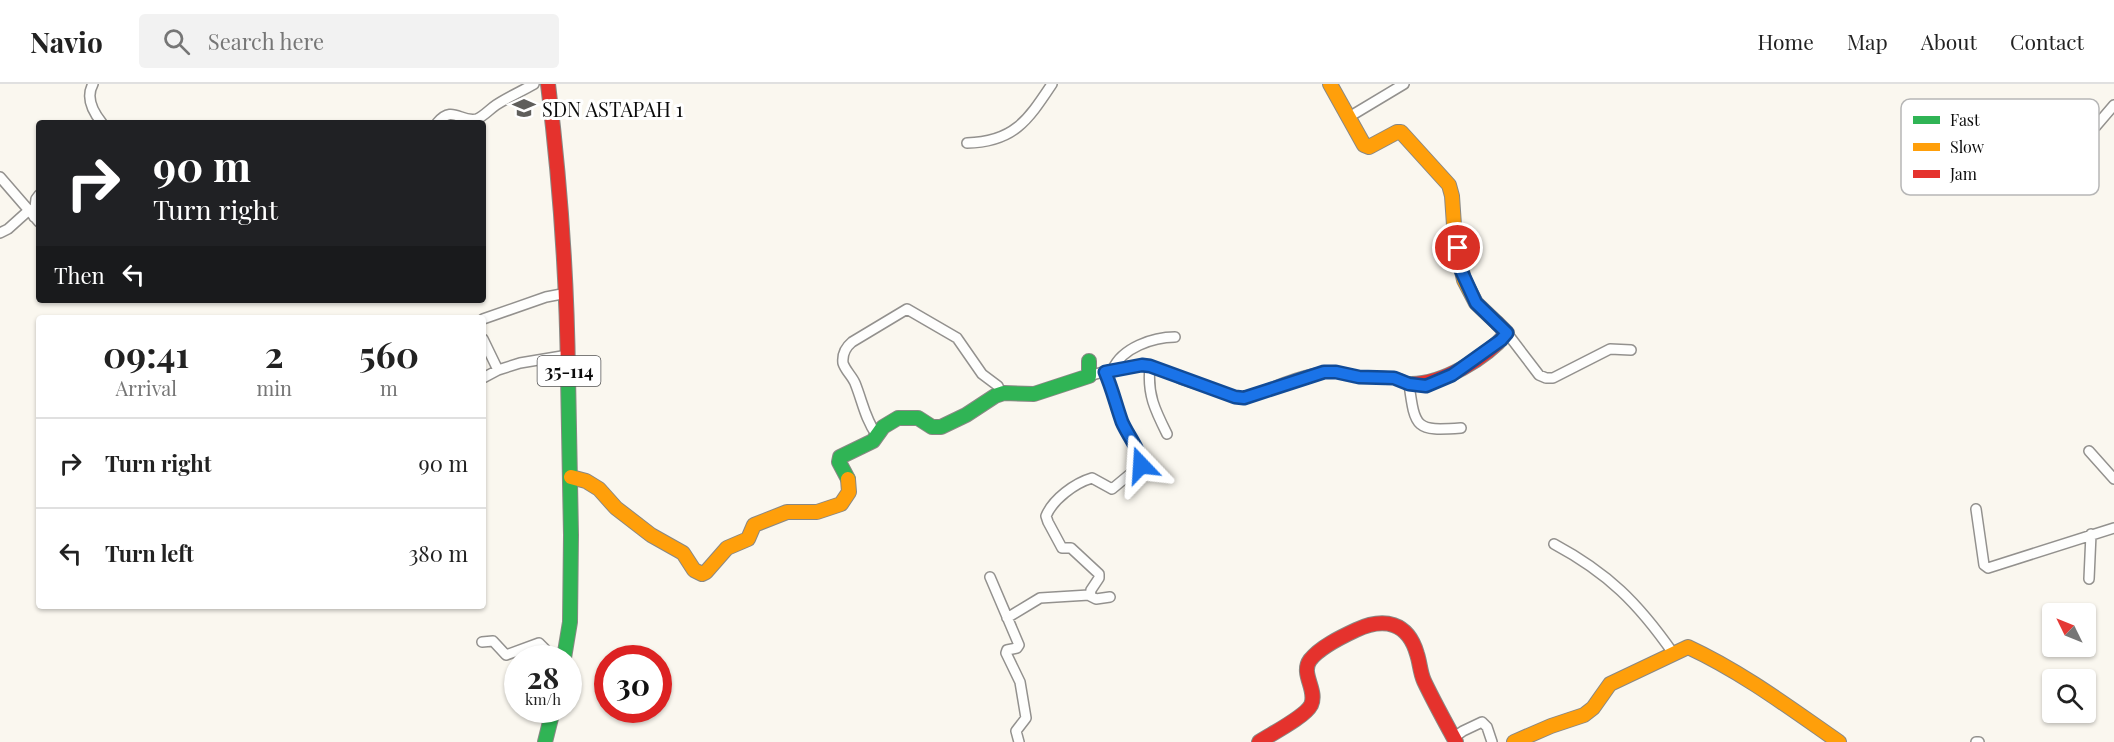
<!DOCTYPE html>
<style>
:root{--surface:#fff;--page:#f2f2f2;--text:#222;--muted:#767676;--line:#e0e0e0}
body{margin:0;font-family:"Playfair Display",serif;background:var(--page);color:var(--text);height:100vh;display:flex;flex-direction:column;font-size:22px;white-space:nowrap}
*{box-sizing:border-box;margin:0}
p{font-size:20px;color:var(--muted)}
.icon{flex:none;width:33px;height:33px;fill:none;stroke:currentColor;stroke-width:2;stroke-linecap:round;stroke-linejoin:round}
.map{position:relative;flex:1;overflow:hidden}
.drawer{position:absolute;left:36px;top:231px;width:450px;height:294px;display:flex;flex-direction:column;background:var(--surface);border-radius:6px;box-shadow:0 2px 4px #0004}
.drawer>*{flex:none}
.hud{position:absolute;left:36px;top:36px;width:450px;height:183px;border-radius:6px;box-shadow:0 2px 4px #0004;background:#202124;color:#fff;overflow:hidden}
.needle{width:39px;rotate:313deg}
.fabs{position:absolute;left:2042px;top:519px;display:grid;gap:12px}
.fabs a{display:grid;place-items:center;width:54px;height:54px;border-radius:6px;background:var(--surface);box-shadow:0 2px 4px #0004;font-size:30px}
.speed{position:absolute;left:504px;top:561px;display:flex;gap:12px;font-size:30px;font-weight:700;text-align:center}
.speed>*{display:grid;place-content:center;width:78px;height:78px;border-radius:50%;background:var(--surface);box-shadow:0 2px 4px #0004;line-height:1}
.speed small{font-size:15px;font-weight:400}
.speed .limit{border:9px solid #d22;background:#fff;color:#111}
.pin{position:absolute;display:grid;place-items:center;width:51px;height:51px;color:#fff;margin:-26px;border:3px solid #fff;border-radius:50%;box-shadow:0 2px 6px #0007}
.me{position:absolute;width:66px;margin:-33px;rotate:340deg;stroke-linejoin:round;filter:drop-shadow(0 0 4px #0008)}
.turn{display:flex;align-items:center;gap:21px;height:126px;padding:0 18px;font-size:27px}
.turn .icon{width:78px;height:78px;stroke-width:2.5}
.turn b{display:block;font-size:42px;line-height:51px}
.then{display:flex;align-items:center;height:57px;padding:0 18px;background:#0003;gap:12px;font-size:22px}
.eta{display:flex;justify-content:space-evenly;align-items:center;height:102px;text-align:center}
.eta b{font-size:36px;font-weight:700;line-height:42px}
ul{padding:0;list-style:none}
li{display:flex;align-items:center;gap:18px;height:90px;padding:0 18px;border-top:2px solid var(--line)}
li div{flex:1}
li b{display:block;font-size:22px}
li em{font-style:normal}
header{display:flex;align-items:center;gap:36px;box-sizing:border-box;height:84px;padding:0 30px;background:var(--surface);border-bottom:2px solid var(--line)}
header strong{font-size:28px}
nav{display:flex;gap:33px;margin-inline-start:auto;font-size:21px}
.search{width:420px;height:54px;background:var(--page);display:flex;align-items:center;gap:15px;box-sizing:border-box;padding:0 21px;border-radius:6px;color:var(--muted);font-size:22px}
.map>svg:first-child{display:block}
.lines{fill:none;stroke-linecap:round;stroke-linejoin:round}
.street-casing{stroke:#93918e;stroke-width:12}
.fast-casing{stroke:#898884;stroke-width:16}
.slow-casing{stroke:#898884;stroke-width:16}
.jam-casing{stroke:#898884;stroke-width:16}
.street{stroke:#fefefd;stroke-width:9}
.fast{stroke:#30b455;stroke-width:14}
.slow{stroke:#ff9f0a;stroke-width:14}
.jam{stroke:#e5322d;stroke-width:14}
.route-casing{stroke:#114b97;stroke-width:15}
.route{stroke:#1a73e8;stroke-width:10}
.labels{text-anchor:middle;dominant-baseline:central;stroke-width:6;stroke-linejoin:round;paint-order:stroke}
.shield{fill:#fff;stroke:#545454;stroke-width:1.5}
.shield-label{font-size:18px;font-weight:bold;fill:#0b0b0b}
.poi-label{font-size:20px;fill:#0b0b0b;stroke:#fff;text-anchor:start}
.key{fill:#fff;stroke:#b6b6b6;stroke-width:1.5}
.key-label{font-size:16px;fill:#0b0b0b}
</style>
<header>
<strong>Navio</strong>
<div class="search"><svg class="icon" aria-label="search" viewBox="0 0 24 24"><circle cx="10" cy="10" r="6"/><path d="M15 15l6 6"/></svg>Search here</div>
<nav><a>Home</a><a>Map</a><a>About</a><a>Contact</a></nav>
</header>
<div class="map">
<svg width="2114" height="658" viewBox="0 0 2114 658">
<rect width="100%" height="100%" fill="#faf7ef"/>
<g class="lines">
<g class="street-casing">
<path id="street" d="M93 0C85 14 93 28 102 39
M1349 33 1404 0
M437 39C453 20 460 39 477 35 484 32 490 25 496 21 508 13 522 7 534 0
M1990 49 2014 40 2043 43 2050 40 2061 46 2070 57H2077L2096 42 2114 21
M967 59C1014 58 1028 36 1052 0
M0 93 39 138
M34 133 36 115 39 111
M0 149 8 145 28 127
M483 235 546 213 567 209
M1507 249 1539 291 1546 294H1553L1610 265 1631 266
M483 255 498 286 483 294
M1150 283C1147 310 1155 326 1167 350
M1113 285C1122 264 1153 253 1175 253
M498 286 520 279 568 271
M1105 288C1112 304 1115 321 1122 338 1128 352 1140 365 1141 381L1112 405 1092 394C1075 399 1053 415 1046 432L1048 438 1062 464H1071L1099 490V494L1091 506 1090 512 1096 515 1110 513
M1089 292 1113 285 1142 281 1166 287 1181 295 1240 314 1249 313C1272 304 1303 289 1328 288 1339 287 1349 292 1360 293 1376 294 1395 289 1409 300 1415 345 1416 347 1461 344
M877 352C864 332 863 319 855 299 852 292 845 286 843 279 842 270 846 263 852 258L907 225 957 254 982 290 998 302 1001 310
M2089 367 2114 395
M1976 425 1984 481 1988 484 2114 444
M1554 460C1608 489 1638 519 1673 569
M990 493 1019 561 1017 564 1007 566 1006 569 1020 598 1026 634 1016 647 1019 658
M2089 495 2091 450
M1007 534 1040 514 1089 511
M482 558 493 557 506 571 539 559 551 571H565
M1453 654 1463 647 1482 638 1487 643 1492 658
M1976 658H1979"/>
</g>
<g class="fast-casing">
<path id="fast" d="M848 395 839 378 840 373 873 357 883 343 898 334H918L932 343H941L966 331 995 312 1004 309 1034 310 1089 292V277
M564 574 570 538 571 451 568 292
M545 658 553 626"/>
</g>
<g class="slow-casing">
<path id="slow" d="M1330 0 1364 61 1369 63 1397 48H1401L1449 101 1452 112 1455 156 1464 196 1476 219 1497 239
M571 393 586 397 599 405 616 424 651 451 683 469 694 486 702 490 706 488 727 464 748 455 754 441 787 428H817L841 420 849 408 848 395
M1514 658 1551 642 1584 631 1593 624 1610 600 1688 563C1742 588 1790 624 1839 658"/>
</g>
<g class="jam-casing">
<path id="jam" d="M548 0C560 97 567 194 568 292
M1409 300C1442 301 1486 274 1507 249L1497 239
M1259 658C1271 650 1305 633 1311 621 1318 606 1300 590 1310 576 1320 563 1341 553 1356 546 1384 533 1408 538 1417 570 1420 579 1420 588 1424 597 1434 618 1445 638 1456 658"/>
</g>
<use href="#street" class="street"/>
<use href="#fast" class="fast"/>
<use href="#slow" class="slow"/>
<use href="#jam" class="jam"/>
</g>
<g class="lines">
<g class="route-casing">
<path id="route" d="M1141 381C1140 365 1128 352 1122 338 1116 321 1112 304 1105 288L1142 281 1150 282 1235 313 1244 314 1324 288H1336L1359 293 1394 294 1409 300 1426 302 1452 291 1501 256 1507 249 1476 219 1460 184 1458 164"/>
</g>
<use href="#route" class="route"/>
</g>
<defs>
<g id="school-bare" transform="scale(1.8)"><path d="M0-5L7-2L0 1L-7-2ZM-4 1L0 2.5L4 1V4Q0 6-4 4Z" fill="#5f5e5b" stroke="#fff" stroke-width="2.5" paint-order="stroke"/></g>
</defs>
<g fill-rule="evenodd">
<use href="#school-bare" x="524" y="24"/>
</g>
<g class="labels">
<rect class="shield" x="537.5" y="272" width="63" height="30" rx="4.5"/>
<g class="shield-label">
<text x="569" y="287">35-114</text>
</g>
<g class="poi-label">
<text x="542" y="24">SDN ASTAPAH 1</text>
</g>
</g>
<rect x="1901" y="15" width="198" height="96" rx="9" class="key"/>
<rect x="1913" y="32" width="27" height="8" fill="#30b455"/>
<rect x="1913" y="59" width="27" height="8" fill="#ff9f0a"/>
<rect x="1913" y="86" width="27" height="8" fill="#e5322d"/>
<g class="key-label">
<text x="1950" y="42">Fast</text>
<text x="1950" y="69">Slow</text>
<text x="1950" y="96">Jam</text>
</g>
</svg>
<div class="fabs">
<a><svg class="needle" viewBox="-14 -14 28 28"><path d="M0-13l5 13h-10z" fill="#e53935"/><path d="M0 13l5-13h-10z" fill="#767676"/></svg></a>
<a><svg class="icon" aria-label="search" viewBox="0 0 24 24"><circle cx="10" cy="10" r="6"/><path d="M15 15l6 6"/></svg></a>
</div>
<div class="speed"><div>28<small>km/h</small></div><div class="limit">30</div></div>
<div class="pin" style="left:1458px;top:164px;background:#d93025"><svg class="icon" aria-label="arrive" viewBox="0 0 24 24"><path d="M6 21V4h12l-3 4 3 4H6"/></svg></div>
<svg class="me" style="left:1141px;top:381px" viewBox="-20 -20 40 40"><path d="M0-17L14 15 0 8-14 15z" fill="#1a73e8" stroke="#fff" stroke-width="4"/></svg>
<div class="hud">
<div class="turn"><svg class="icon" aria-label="right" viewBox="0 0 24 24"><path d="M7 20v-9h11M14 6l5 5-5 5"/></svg><div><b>90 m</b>Turn right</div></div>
<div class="then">Then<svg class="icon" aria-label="left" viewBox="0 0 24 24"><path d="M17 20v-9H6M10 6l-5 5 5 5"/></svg></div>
</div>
<section class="drawer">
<div class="eta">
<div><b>09:41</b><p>Arrival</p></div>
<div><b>2</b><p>min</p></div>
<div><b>560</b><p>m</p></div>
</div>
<ul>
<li><svg class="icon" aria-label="right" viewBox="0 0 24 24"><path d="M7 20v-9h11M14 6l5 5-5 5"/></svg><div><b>Turn right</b></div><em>90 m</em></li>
<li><svg class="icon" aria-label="left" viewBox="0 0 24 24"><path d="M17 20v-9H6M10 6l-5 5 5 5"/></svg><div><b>Turn left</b></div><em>380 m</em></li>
</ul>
</section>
</div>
